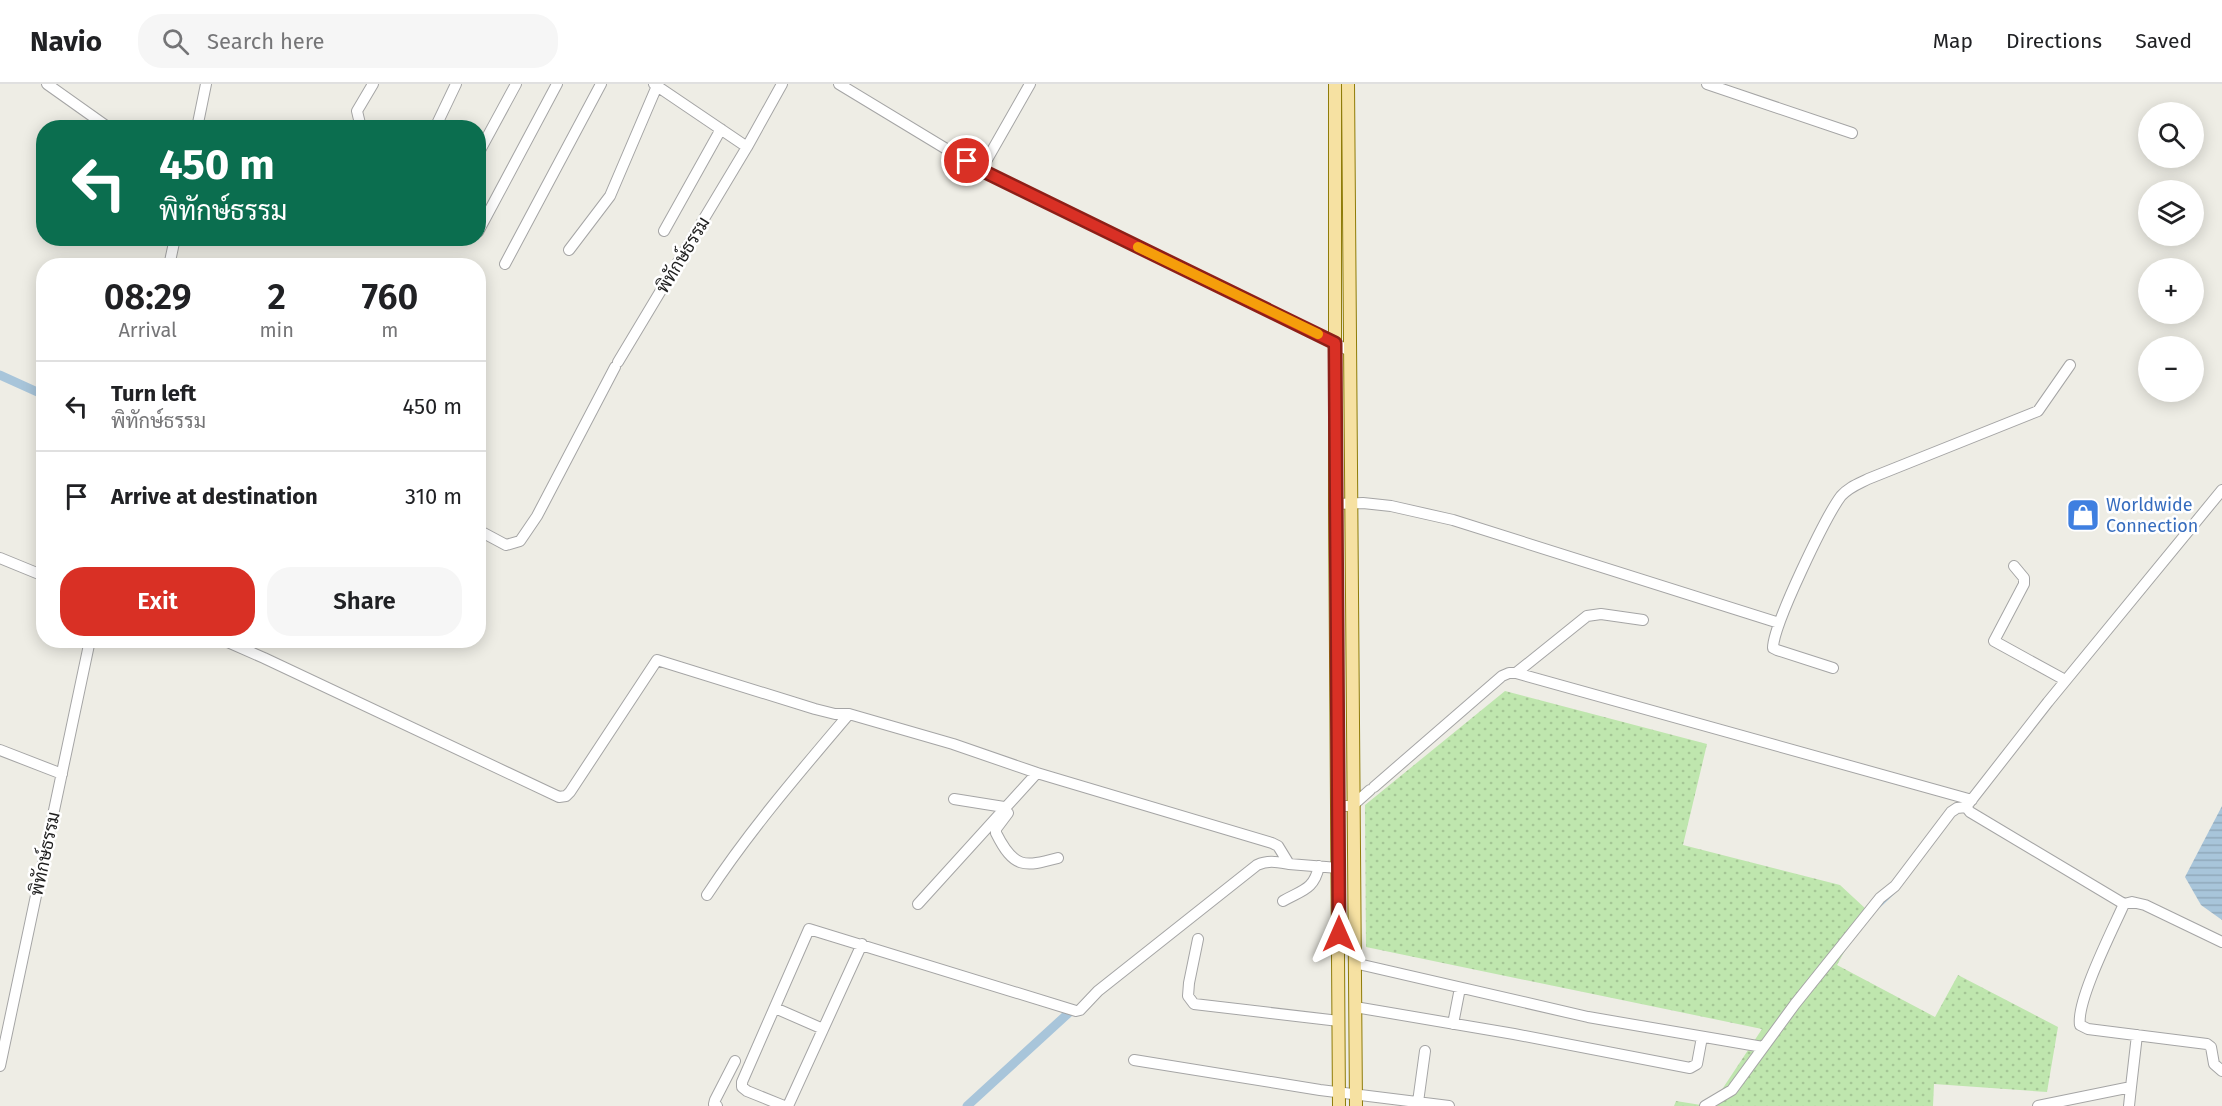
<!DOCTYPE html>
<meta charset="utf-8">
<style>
:root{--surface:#fff;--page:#f6f6f6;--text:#202124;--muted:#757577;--line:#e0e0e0;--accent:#d93025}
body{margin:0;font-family:"Fira Sans",Sarabun,sans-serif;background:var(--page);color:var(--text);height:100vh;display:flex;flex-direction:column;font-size:22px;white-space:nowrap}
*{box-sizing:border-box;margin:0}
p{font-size:20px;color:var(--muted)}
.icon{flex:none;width:33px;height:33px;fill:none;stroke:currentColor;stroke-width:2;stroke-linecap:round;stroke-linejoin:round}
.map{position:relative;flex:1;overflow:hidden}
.details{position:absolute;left:36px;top:174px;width:450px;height:390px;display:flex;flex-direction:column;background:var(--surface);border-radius:24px;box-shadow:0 3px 15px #0003}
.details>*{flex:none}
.hud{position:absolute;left:36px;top:36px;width:450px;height:126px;border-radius:24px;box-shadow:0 3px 15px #0003;background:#0b6e4f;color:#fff;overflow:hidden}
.tools{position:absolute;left:2138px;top:18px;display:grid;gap:12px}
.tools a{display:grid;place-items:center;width:66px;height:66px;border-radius:50%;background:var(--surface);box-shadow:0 3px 15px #0003;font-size:30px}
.pin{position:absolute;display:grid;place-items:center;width:51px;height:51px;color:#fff;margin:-26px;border:3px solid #fff;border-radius:50%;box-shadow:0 2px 6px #0007}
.me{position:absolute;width:66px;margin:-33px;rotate:0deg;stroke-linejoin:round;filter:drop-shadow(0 0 4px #0008)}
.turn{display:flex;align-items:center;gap:21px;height:126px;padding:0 24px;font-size:27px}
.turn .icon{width:78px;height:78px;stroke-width:2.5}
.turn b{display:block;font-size:42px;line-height:51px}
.eta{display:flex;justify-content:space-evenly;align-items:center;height:102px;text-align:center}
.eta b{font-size:36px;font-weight:600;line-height:42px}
.cta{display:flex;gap:12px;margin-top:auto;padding:12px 24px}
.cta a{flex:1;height:69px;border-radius:24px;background:var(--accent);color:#fff;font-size:24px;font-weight:600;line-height:69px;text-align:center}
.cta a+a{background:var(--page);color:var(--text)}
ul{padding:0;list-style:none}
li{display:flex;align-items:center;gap:18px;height:90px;padding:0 24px;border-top:2px solid var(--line)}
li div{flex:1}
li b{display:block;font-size:22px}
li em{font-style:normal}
header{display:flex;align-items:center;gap:36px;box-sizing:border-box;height:84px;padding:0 30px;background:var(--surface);border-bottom:2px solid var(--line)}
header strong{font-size:28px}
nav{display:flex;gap:33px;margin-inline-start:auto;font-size:21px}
.search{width:420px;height:54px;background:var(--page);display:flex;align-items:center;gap:15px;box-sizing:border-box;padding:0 21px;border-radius:24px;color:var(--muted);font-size:22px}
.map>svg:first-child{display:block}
.grass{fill:url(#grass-dots)}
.water{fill:url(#water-rules)}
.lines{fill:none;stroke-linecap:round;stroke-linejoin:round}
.stream{stroke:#a8c5da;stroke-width:2}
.canal{stroke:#a8c5da;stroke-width:9}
.minor-casing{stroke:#a5a5a5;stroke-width:12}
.major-casing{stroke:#8f7c09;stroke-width:14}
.minor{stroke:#fff;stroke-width:10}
.major{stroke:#f6e1a2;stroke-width:12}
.route-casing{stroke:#8d1f18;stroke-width:15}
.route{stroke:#d93025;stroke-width:10}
.slow{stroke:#f59e0b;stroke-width:10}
.labels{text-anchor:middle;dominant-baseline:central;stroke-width:5;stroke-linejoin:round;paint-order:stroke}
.street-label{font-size:18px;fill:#1e1e1e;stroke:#fff}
.shop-label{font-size:18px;fill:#366cbe;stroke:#fff;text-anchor:start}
</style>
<header>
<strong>Navio</strong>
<div class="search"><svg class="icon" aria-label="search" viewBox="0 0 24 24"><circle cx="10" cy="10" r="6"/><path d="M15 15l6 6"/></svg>Search here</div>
<nav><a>Map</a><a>Directions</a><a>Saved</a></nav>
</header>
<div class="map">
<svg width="2222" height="1022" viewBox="0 0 2222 1022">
<defs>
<pattern id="grass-dots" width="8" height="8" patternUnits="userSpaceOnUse" patternTransform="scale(1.5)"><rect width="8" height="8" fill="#bfe6ae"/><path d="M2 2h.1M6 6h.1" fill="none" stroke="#a4c595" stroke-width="1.8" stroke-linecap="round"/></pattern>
<pattern id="water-rules" width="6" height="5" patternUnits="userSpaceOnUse" patternTransform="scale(1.5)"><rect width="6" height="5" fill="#a8c5da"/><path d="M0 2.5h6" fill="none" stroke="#90a9bb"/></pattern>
</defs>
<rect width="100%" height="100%" fill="#eeede5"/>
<path class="grass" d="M1505 607 1707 660 1683 761 1840 801 1867 826 1837 881 1935 933 1958 891 2058 943 2047 1008 1934 1000 1933 1022H1674L1676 1017 1701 1021 1719 1010 1762 945 1366 863 1365 721Z"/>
<path class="water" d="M2222 722V836L2201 821 2185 793Z"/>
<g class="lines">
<path class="stream" d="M1877 825 1895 808"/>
<path class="canal" d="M0 291 44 311
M967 1022 1073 925"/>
<g class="minor-casing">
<path id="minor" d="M47 0 109 44
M654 0 747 63 782 0
M839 0 981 86 1350 267
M1707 0 1852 49
M197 44 206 0
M361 44 357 27 373 0
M435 44 456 0
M478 70 516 0
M981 86 1030 0
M664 147 721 45
M478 148 557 0
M569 166 610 112 657 2
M505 180 601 0
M169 182 175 154
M618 278 747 63
M2222 406 2048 618 1966 723 1970 728 2124 820C2113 845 2076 917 2080 941L2088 945 2207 960 2211 963 2214 980 2222 987
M1335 420 1363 419 1391 422 1453 436 1779 539
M478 446 506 461 520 457 537 432 615 283
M0 474 44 492
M2014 482 2024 494V500L1994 557 2065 596
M223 556 264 574 559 713 566 712 570 708 657 576 815 625 835 630H849L953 660 1037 689 1272 759 1278 762 1289 780 1338 784
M1833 584 1777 566 1773 564C1773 541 1826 432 1841 412 1849 403 1858 400 1868 395L2038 327 2070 281
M1516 589 1587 532 1601 530 1643 536
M0 666 62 690
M1374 703 1502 592 1509 589H1516L1972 716
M954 715 1004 723
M1338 722H1352L1370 706
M1008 729 996 745V749C1014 785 1024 783 1058 774
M707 811C749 747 799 689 849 630
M1283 817C1302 806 1314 806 1319 782
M918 820 1037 689
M2124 820 2132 818 2145 821 2222 858
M1198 855 1189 899 1188 912 1194 920 1339 937
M1354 879 1588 933 1763 963
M1355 923 1514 950 1690 984 1697 980 1702 953
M775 924 823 945
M1453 940 1460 904
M1134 976 1320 1006 1449 1022
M0 982 90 556
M1418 1018 1425 967
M717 1022 714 1020 715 1016 735 977
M784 1022 747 1007 742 1003V998L809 845 1076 927 1080 926 1098 907 1257 781C1268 776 1277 778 1289 780
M788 1022 862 860
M1705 1022 1732 1006 1795 920 1880 814 1895 802 1951 728 1957 724 1966 723
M2038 1022 2131 1003 2137 951
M2129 1022 2131 1003"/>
</g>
<g class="major-casing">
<path id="major" d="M1335 0V420L1339 1022
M1348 0 1356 1022"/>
</g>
<use href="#minor" class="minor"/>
<use href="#major" class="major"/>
</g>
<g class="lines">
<g class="route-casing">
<path id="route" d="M967 77 981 86 1335 259 1339 850"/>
</g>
<use href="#route" class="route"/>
<path class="slow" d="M1138 163 1318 250"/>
</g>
<defs>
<g id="shop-square" transform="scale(1.725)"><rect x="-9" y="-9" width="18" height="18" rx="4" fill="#3f7fe0" stroke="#fff"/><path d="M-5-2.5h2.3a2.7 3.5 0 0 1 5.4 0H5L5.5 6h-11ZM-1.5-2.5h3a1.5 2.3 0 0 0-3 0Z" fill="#fff"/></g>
</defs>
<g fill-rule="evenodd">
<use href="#shop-square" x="2083" y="431"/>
</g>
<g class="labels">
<g class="street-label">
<text transform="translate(683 171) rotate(-59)">พิทักษ์ธรรม</text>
<text transform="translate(45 770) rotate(-78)">พิทักษ์ธรรม</text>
</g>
<g class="shop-label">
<text x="2106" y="421">Worldwide<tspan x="2106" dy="21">Connection</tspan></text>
</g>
</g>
</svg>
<div class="tools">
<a><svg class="icon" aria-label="search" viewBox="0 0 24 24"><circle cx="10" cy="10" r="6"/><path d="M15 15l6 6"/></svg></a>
<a><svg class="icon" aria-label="layers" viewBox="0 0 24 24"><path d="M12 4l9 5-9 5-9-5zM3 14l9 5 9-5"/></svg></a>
<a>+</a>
<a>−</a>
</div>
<div class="pin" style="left:967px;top:77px;background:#d93025"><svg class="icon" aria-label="arrive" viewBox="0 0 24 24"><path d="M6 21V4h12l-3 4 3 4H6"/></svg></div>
<svg class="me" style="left:1339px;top:850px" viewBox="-20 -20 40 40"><path d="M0-17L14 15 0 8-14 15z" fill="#d93025" stroke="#fff" stroke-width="4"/></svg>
<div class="hud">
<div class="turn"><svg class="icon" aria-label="left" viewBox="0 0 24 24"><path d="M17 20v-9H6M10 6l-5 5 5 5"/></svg><div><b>450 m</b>พิทักษ์ธรรม</div></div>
</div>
<section class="details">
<div class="eta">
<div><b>08:29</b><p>Arrival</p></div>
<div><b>2</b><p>min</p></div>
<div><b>760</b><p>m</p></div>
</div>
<ul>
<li><svg class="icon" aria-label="left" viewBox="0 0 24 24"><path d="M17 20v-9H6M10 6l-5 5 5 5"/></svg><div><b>Turn left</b><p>พิทักษ์ธรรม</p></div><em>450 m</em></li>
<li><svg class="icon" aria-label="arrive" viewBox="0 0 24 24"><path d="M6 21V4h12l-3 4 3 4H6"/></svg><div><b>Arrive at destination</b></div><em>310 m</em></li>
</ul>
<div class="cta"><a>Exit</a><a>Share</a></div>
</section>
</div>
